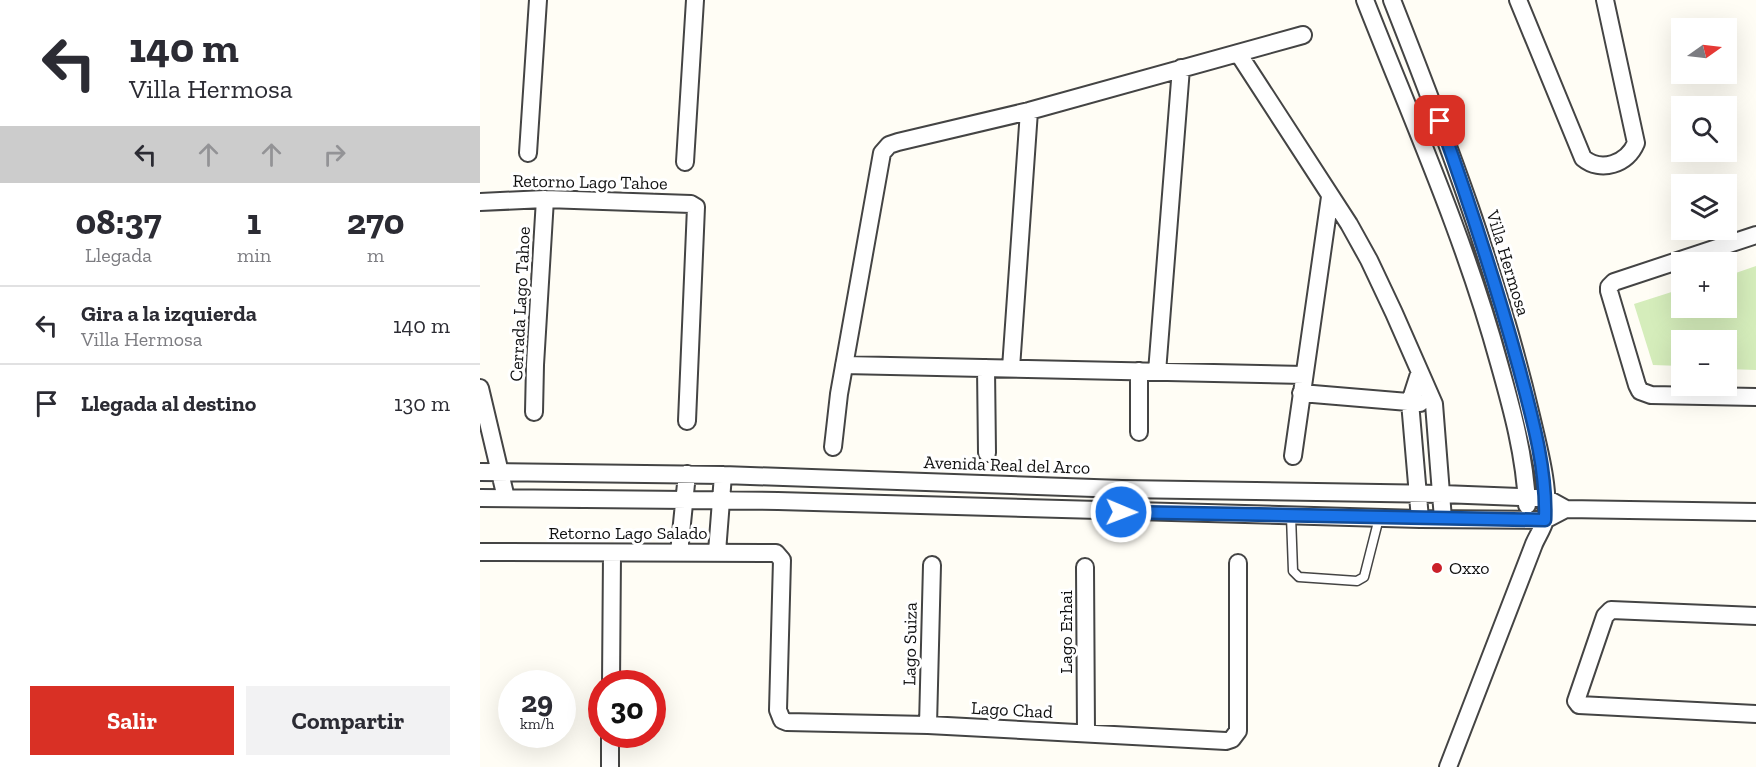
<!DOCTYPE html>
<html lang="es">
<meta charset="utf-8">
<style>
:root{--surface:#fff;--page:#f2f2f3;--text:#2b2b33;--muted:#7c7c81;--line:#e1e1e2;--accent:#d93025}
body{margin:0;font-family:"Zilla Slab",serif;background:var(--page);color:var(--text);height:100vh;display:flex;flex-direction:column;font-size:22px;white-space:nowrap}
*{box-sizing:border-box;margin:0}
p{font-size:20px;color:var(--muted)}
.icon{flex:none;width:33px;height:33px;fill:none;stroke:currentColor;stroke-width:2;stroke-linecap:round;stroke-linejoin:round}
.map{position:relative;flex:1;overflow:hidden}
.panel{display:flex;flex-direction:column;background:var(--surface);width:480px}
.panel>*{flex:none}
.top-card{background:#fff;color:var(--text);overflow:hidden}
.needle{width:39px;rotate:76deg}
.buttons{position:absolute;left:1191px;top:18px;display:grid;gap:12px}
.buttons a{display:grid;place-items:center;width:66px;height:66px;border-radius:0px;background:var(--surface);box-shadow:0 6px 24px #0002;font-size:30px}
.speed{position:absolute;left:18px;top:670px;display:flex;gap:12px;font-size:30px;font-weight:700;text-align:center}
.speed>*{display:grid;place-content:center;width:78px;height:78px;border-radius:50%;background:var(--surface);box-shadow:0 6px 24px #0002;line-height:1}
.speed small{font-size:15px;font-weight:400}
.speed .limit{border:9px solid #d22;background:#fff;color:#111}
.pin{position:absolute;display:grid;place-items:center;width:51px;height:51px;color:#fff;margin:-26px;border-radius:12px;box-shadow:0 3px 9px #0006}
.me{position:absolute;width:66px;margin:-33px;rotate:91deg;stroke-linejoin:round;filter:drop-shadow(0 0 4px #0008)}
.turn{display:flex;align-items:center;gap:21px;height:126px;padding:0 30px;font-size:27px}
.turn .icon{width:78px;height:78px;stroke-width:2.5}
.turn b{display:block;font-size:42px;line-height:51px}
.lanes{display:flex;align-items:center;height:57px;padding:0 30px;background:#0003;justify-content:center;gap:30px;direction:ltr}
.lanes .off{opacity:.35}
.eta{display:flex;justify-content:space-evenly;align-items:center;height:102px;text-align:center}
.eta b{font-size:36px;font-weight:700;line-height:42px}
.action{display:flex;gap:12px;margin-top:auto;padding:12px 30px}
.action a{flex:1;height:69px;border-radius:0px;background:var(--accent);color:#fff;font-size:24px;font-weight:700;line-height:69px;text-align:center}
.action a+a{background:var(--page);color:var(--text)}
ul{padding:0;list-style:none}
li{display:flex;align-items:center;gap:18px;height:78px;padding:0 30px;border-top:2px solid var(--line)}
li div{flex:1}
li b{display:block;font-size:22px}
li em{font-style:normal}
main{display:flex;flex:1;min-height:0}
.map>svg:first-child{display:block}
.grass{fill:#d5edbb}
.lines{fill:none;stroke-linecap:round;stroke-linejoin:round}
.service-casing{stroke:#444;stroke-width:11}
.minor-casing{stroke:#444;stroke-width:20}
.service{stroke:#fff;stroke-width:8}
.minor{stroke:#fff;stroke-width:16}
.route-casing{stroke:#114b97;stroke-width:15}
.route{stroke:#1a73e8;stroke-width:10}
.poi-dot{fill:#ca2029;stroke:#fff;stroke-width:2}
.labels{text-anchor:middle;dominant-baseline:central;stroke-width:6;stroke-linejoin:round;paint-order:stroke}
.street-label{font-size:18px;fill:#111;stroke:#fff}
.poi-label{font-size:18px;fill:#111;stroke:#fff;text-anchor:start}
</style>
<main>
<section class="panel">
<div class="top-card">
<div class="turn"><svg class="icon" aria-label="left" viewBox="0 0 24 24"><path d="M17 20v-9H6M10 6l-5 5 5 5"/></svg><div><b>140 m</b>Villa Hermosa</div></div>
<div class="lanes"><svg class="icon" aria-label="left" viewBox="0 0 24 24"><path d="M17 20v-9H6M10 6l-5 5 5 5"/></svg><svg class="icon off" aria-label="ahead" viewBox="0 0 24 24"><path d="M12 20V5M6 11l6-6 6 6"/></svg><svg class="icon off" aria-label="ahead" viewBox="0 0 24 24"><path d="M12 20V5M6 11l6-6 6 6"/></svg><svg class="icon off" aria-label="right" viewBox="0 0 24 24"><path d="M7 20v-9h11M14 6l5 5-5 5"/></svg></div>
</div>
<div class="eta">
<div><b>08:37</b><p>Llegada</p></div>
<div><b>1</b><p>min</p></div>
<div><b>270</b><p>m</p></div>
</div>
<ul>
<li><svg class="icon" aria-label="left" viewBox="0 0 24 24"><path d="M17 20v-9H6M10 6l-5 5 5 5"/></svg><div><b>Gira a la izquierda</b><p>Villa Hermosa</p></div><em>140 m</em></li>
<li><svg class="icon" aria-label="arrive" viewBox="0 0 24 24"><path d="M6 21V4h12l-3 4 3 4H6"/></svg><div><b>Llegada al destino</b></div><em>130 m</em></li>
</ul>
<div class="action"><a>Salir</a><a>Compartir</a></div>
</section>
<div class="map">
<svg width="1276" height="767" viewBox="0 0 1276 767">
<rect width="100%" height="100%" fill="#fffdf5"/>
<path class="grass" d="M1276 266V370L1247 369 1246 340H1202L1201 366 1173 365 1154 304 1201 289 1202 308H1246L1247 276Z"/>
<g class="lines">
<g class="service-casing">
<path id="service" d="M811 516 813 571 819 577 877 581 884 577 899 518"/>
</g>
<g class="minor-casing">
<path id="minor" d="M885 0C932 120 985 238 1019 363 1032 409 1045 456 1047 505
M912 0C966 137 1019 276 1052 420 1058 446 1071 494 1065 520 1063 528 1057 537 1054 544L968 767
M1038 0 1103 158C1121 173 1147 164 1156 143L1125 0
M758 53 869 224 889 260 914 313 954 404 963 519
M48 153 58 0
M205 162 215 0
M0 202 65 199 211 204 216 207 207 421
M1276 235 1134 282 1129 287V291L1157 385 1160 391 1171 395 1276 397
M364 365 824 375
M506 368 507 453
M531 368 549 111
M677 372 701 68
M939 374 930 402 940 519
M0 388 26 498
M821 393 940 403
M54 412 55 365 65 199
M659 432V371
M353 447 359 394 402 153 409 145 418 142 549 111 823 35
M813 456 850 197
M0 472 243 475 642 489 962 494 1066 498 1086 509
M0 498 298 501 940 519 1065 520 1086 509 1276 512
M0 552 296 553 302 560 298 710 302 720 307 722 448 725 746 741 752 739 758 731V563
M237 552 243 475
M199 553 207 474
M605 567 606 733
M1276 616 1131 610 1125 616 1096 701 1099 705 1276 714
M131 684 132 554
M448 725 452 565
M130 767V735"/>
</g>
<use href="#service" class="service"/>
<use href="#minor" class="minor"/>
</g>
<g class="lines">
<g class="route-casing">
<path id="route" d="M641 512 1065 520C1067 469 1052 417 1039 368 1016 284 989 202 960 121"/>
</g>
<use href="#route" class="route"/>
</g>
<circle class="poi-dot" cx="957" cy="568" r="6"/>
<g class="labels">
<g class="street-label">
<text transform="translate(110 182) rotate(1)">Retorno Lago Tahoe</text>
<text transform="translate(1028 263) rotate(73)">Villa Hermosa</text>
<text transform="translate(40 304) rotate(-87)">Cerrada Lago Tahoe</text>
<text transform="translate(527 465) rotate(2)">Avenida Real del Arco</text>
<text x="148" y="533">Retorno Lago Salado</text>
<text transform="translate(586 632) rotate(-90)">Lago Erhai</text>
<text transform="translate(430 644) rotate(-89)">Lago Suiza</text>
<text transform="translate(532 710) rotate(3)">Lago Chad</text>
</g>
<g class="poi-label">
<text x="969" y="568">Oxxo</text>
</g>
</g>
</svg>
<div class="buttons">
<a><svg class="needle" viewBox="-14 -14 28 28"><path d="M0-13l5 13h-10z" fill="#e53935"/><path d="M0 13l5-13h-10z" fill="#7c7c81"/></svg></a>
<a><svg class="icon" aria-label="search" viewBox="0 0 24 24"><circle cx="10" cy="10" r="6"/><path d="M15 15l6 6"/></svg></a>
<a><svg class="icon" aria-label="layers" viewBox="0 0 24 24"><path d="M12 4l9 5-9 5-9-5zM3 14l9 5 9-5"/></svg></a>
<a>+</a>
<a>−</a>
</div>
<div class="speed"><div>29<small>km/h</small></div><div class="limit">30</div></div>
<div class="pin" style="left:960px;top:121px;background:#d93025"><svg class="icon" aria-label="arrive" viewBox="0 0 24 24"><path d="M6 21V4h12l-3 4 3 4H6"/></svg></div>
<svg class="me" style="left:641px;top:512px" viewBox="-20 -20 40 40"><circle r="17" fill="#1a73e8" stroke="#fff" stroke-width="3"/><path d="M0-11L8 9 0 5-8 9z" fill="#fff"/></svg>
</div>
</main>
